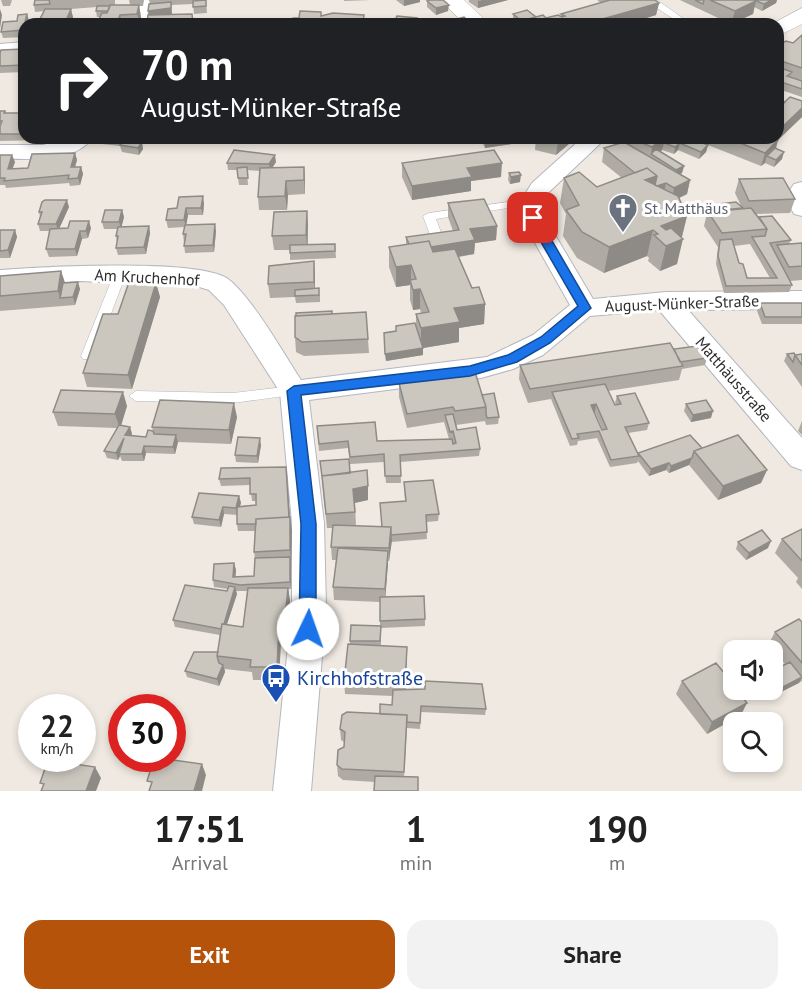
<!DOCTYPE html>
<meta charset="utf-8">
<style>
:root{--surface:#fff;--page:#f2f2f2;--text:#222;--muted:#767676;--accent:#b45309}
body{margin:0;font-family:"PT Sans",sans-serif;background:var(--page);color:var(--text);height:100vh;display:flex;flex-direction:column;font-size:22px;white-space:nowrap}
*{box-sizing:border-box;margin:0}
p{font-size:20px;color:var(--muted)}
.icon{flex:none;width:33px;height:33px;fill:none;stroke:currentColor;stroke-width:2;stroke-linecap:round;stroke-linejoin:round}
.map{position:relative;height:791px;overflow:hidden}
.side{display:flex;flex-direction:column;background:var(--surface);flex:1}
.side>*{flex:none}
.top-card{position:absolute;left:18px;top:18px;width:766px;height:126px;border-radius:18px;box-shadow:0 3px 9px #0003;background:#202124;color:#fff;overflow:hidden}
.tools{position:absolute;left:723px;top:640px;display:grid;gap:12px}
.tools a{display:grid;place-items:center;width:60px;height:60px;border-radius:12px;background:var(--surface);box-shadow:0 3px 9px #0003;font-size:30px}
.speed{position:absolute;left:18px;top:694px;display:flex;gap:12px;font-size:30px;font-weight:700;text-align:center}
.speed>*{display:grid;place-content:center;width:78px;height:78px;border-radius:50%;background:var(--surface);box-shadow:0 3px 9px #0003;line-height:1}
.speed small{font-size:15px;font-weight:400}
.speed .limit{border:9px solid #d22;background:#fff;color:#111}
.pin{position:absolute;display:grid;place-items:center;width:51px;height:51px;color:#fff;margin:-26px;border-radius:12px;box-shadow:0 3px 9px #0006}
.me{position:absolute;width:66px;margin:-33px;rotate:3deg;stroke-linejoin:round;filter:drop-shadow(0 0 4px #0008)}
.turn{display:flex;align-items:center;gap:21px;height:126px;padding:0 24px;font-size:27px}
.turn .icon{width:78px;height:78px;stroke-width:2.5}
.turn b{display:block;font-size:42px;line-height:51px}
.eta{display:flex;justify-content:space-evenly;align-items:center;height:102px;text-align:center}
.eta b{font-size:36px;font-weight:800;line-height:42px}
.cta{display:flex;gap:12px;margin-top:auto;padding:12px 24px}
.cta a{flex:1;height:69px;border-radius:18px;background:var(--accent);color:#fff;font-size:24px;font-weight:800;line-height:69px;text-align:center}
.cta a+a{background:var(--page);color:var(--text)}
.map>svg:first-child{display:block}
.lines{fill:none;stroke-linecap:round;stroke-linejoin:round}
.lane-casing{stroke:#b4b7c1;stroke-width:1}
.street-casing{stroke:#b4b7c1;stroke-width:2}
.secondary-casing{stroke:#b4b7c1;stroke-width:1}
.lane{fill:#fff;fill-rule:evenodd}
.street{fill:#fff;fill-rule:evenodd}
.secondary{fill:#fff;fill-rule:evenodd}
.wall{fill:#afaba4;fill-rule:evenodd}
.shaded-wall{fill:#8e8b86}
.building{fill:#cbc7bf;stroke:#8e8b86;stroke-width:1.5;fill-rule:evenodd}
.route{fill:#1a73e8;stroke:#114b97;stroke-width:1.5}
.labels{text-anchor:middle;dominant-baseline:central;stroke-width:6;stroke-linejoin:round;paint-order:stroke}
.worship-label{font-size:16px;fill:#5b616d;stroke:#fff;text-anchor:start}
.street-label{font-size:16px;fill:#2e2e2e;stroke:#fff}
.near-transit-label{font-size:20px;fill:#164399;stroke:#fff;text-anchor:start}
</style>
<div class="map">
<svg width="802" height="791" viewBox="0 0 802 791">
<rect width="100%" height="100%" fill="#efe9e1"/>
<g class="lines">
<g class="lane-casing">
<path id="lane" d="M651 0H657L691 24H681L651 4Z
M142 6 149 8 146 24H138Z
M530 199 536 202 534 204 436 219 442 235 436 239 430 235 423 216 429 213Z
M120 270 126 274 95 356 93 359H83L81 356 114 274Z
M294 386 301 391 299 394 233 403 136 401 129 396 136 391 233 393Z"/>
</g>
<g class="street-casing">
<path id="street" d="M137 0H155L152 12H138L136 8Z
M24 42V54L0 56V44Z
M67 138H92C74 164 27 158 0 159V145H43Z
M582 138H606L549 192 542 205 545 218 593 299 666 292 802 291V309L688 310 802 438V470L791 466 659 310 590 316 543 355 513 369 481 378 309 400 324 523 326 608 311 791H273L292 608V523L280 392 224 305 209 290 196 286 80 281 0 286V270C41 267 199 258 228 279 251 296 284 354 301 380L487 357 533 335 570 305 521 218 518 205 532 183Z
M802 182V216L794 214 785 197 794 184Z"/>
</g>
<g class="secondary-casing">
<path id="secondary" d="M440 0H464L489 24H465Z
M802 8V24L778 36V24H772Z"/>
</g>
<use href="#lane" class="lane"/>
<use href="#street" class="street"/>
<use href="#secondary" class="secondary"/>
</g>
<path class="wall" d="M1 0H12L10 6H3Z
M35 0H115V5H130L129 0H144L143 6H139L141 18 140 24H97L100 17H97L96 11 97 7 71 9 74 22 73 24H38L44 11 35 12 34 5Z
M149 0H193V1L206 0 207 13 194 14 193 4 171 5 172 14 193 24H147L149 15 148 11 150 4Z
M344 0H371L344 1Z
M396 0H420V2L404 6Z
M469 0H508L478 8 469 2Z
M597 0H655L659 3 656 15 627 24H517L513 21V14L546 18 561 16V14L601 3Z
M680 0H777L776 3 762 11 754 7 753 14 731 24Z
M427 1 448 11 436 15 427 7Z
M27 14 29 21 28 24H24V37L3 38 1 32Z
M802 35V97L778 89V45L793 43Z
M24 49V72L0 73V53Z
M802 101V117L778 140 776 149 782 159 774 167 765 163 761 166 708 145 706 152 699 159 678 150 674 154 662 150 660 152 684 166 682 173 680 174 690 180 687 194 679 198 687 216 682 237 677 264 660 271 648 261 649 258 647 256 604 273 577 258 563 236 566 214 560 203 564 178 597 187 622 178 602 162 604 148 629 145 631 138H778L785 102Z
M0 111H5L6 113H24V138H41L40 140 0 141Z
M101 138H145L142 143 143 149 139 155 122 152 120 146 102 144Z
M480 138H526L519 143 485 148Z
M536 138H576L556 155 535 150Z
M75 153 77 160 75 167H81L83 174 80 185 70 186 69 183 6 188 5 185H0V155L15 162 12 169 28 168Z
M276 162 272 168 304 167 305 181V194L288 195 287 210H259L258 197 260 171 247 170 248 185H239L237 170H228L227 163Z
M402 163 501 177 471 181V191L412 200 402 177Z
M509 173 520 182 510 184 508 180Z
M739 179 795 199 790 213 756 214 759 217 791 240 789 244 802 243V280L790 281 792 285 789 292 724 293 716 264 718 247 704 226 709 205 742 208 735 193ZM750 244 770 278H747L739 263 734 246Z
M204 203 203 215H188L186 225 216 231 214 252 185 253 183 234 185 227 168 228 166 220 177 208Z
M448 203 497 226 496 240 475 243 474 254 459 257 472 288 485 304 484 324 459 328V342L423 348V355L386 361 384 333 416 328V314L421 313 420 309 413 310 410 300V285L396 287 389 267V247L406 244V237L453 231 448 217Z
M69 207 59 229 91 228 88 238 82 239 77 256 49 257 46 249 50 231H40L38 224 40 217 39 212Z
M122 210 124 217 121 227 149 226 150 233 146 254 118 255 116 248 117 242 116 236 118 229H104L102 222Z
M307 211 308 225V244H335L336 258 290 260V250H274L272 236Z
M0 230H15L17 237 10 258H0Z
M61 271 65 283 80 289 75 305 0 311V276Z
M315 275V288L320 295V302L296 303 295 297 270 298 268 284Z
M156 283 160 297 132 389 87 387 83 373 118 314Z
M760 303H802V324H762L757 311Z
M332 314 368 339 369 353 304 356 296 352 295 337Z
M674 349 707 358 705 365 682 369 679 380 608 391 615 405H617L615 403 617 396 649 423 647 430 628 433 638 455V453L702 448 767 470 761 483 718 500 689 465 669 473 666 470 649 476 638 461 637 463 610 467 597 438 578 441 577 445 570 446 551 399 528 403 519 379 520 365ZM594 412H595L603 430H602Z
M787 354 796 355 802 354V387L784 361Z
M399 383 482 395 499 417 498 424 486 425 485 421 456 425 457 430 480 449 479 456 400 462 401 483H386L384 462 350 464 348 448 319 451 317 426 377 441 449 439 444 422 407 428 399 397Z
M686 404 711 418 691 422 684 411Z
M127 406 121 425 130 427 132 434 131 436 146 437 153 431 152 427 237 417 231 444 178 442 175 454 146 453 144 461H122L120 456 118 460 107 458 104 451 117 428 58 426 53 412Z
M802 421V435L798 431Z
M261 445 258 463 236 462 235 455Z
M320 461 350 473 367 470 368 500 355 503 356 526 381 527 405 501 404 482 439 514 438 521 426 522 427 539 391 542 389 561H388L385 597 425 619V626L381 628V646L407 660 406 690 486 709 485 715 421 712 420 729 407 728 404 777 375 782 343 780 338 776 337 765 344 747V742L341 740 340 729 380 714 392 705 393 696 345 694 344 681 350 644V641L380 626V602L334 600 333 587 336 560H332L331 547 333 528H327Z
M287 474 290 517 292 531 291 589H288L290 601 286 640H281L279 680H253L252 672 225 669V672L219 686 187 677 185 671 218 652 220 635 175 627 173 620 227 591 228 589 214 587 213 580 234 563 236 570 235 577 254 576 255 558 254 552 255 531H238L237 524V515L224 514 221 527 194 524 192 517 239 496 241 503 240 506 256 505V501H252L250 485 221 486 219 479ZM236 591H247L243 627 227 624 237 594Z
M802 529V589L796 582 798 578 775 553 782 539Z
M738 542 768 548 746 560 736 549Z
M802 622V681L779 693 772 685V671L785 664 768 645 775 632Z
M682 681 741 715 707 734 676 694Z
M122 721V754L116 753 113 747Z"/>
<path class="shaded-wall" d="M404 0H420V2L404 6Z
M483 0H508L478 8V1Z
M772 0H777L776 3 762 11 764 4Z
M756 1 753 14 731 24 735 11Z
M171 2 172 14 149 18 148 11Z
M659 3 656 15 627 24H585Z
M139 5 141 18 140 24H138L139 20 137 14Z
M449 5 448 11 436 15V8Z
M0 9 2 15 0 29Z
M71 9 74 22 73 24H65Z
M27 14 29 21 28 24H24Z
M120 15 122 24H117Z
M802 108V117L778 140 774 154 767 156 765 163 761 166 765 153 774 144 776 138H778V131Z
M139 138H145L142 143 143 149 139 155 137 142Z
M507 138H526L519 143 485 148V141Z
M562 138H576L556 155 558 142Z
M663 138H675L664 143 662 150 655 156 651 154 652 147Z
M680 143 678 150 674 154 675 147Z
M708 145 706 152 699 159 701 152Z
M784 152 782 159 774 167 776 160Z
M75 153 77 160 73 174 71 167Z
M12 155 15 162 10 176 8 169Z
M275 155 276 162 270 171 269 164Z
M502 163 501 177 471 181V191L412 200V186L467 168Z
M684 166 682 173 675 177 676 170Z
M81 167 83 174 80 185 78 178Z
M304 167 305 181V194L304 180Z
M521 175 520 182 510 184 511 177Z
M657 176 666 183 663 196 645 180Z
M690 180 687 194 671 202 674 188Z
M286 181 288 195 287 210 285 196Z
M203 196 204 203 203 215 201 208Z
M67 200 69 207 58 231 56 224Z
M186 208 188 215 186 227 184 220Z
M122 210 124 217 121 229 119 222Z
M307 211 308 225 307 249 306 235Z
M687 216 681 240 683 239 677 264 660 271 666 246 661 226Z
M89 221 91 228 88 238 86 231Z
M215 224 216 231 214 252 213 245Z
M149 226 150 233 146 254 144 247Z
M497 226 496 240 475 243 474 254 411 264V250L470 229Z
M15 230 17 237 10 258 8 250Z
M653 230 647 256 604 273 609 247Z
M80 231 82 239 77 256 75 249Z
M314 261 315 275V296L314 282Z
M411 265V283L410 280V285L396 287V267Z
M61 271 66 286 60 298 58 291Z
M78 282 80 289 75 305 73 297Z
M156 283 160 297 132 389 128 375Z
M420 289V309L413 310V290Z
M485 304 484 324 459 328V342L423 348V355L386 361 385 354 421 348V328L454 308Z
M123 392 127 406 120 429 115 414Z
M234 403 237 417 231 444 229 430Z
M596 404 595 412 589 413 591 405Z
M713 411 711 418 691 422 693 415Z
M130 427 132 434 127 442 125 435Z
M176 435 178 442 175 454 173 447Z
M124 438 119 454 120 456 118 460 116 453Z
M260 438 261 445 258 463 257 456Z
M144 446 146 453 144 461 142 454Z
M692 458 689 465 669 473 671 466Z
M669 463 666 470 649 476 651 469Z
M767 470 761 483 718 500 723 486Z
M287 474 290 521V517L292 531 291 564 290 550Z
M368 486V500L354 503 353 489Z
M239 496 241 503 237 515 236 508Z
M223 507 224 514 221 527 219 520Z
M391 527 392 541 389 561V548Z
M771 541 768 548 746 560 749 553Z
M388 551V564L385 602V589Z
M290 557 291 564V589L290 582Z
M234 563 236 570 235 584 233 577Z
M235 587 237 594 223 636 222 629Z
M288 588 290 601 286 640 284 627Z
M279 627 281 640 279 680 277 667Z
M223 665 225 672 219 686 217 679Z
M802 677 799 683 779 693 783 687Z
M747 703 741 715 707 734 712 722Z
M173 727 175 733 172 742V729Z
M202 764 206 775 202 791H194Z
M95 767 101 778 96 791H86Z"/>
<path class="building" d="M35 0H49L50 4 34 5Z
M206 0V6L193 7V1Z
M430 0H443L449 5 436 8 427 1Z
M610 0H655L659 3 585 24H524L521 21 543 15 546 18 558 15 562 17 565 16 561 14Z
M695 0H704L703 4Z
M710 0H754L756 1 735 11Z
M754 0H772L764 4Z
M171 2V8L148 11 149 4Z
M110 5H139L137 14 120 15 117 24H97L102 13H107Z
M97 6H110L108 11H96Z
M45 9H71L65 23H38Z
M527 10 536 17 522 21 513 14Z
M300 11 321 12V16L333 13 364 15 363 22H359V24H292L293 18H299Z
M27 14 23 30 1 32 3 22 17 21 18 15Z
M192 14 193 24H178V23L147 24 148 15Z
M397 16 417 18 414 24H393Z
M464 17 471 24H444L442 23Z
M139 20 138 24H120L121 21Z
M802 35V68L778 60V45L786 41 793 43Z
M24 49V65L0 66V53L1 50Z
M778 67 792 72 787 76 802 81V89L778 81Z
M790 97 802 101V108L778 131V108Z
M778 100 785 102 778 108Z
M0 111H5L4 113H24V134H0V126L2 121H0Z
M109 138H139L137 142H142L138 148 120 145 124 140Z
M484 138H507L485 141Z
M543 138H562L558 142Z
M630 138H663L652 147Z
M669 138H690L708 145 701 152 680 143 675 147 664 143Z
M728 138H772L778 140 765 153Z
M624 142 690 180 674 188 666 183 657 186 655 185 657 176 647 168 635 173 604 148Z
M775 148 784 152 776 160 767 156Z
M656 149 684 166 676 170 651 154Z
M234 150 275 155 269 164 227 163Z
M494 150 502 163 467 168 472 177 412 186 402 163Z
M75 153 71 167H81L78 178 68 179 69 175 4 181 5 178H0V155H12L8 169 28 168 32 154Z
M247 167 248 178H238L237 168Z
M304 167V180L286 181 285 196 258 197 260 168Z
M647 168 657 176 645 180 678 196 687 216 661 226 666 230 671 228 683 239 666 246 654 235 658 234 653 230 609 247 582 232 566 210 579 205 564 178 579 172 597 187Z
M519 172 521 175 511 177 509 173Z
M783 178 795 199 749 201 739 179Z
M203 196 201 208H186L184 220H166L168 209 177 208 179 197Z
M484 199 497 226 470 229 475 240 431 247 429 241 409 244 406 237 459 230 448 203Z
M45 200H67L56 224H38L42 212H39L42 202Z
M736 202 743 208 713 211 709 205Z
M751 208 767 229 722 233 708 212Z
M105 210H122L119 222H102Z
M307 211 306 235 272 236 274 212Z
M772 216 791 240 770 243 792 285 726 286 718 256 720 240 732 239 739 263 743 264 747 278H777L752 237 765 236 767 229 759 217Z
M70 221H89L86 231H80L75 249H46L50 229 68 228Z
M215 224 213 245 184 246 186 234H183L185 225Z
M149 226 144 247 116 248 118 236H116L118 227Z
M0 230H15L8 250 0 251Z
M429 241 433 252 455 249 472 288 479 287 485 304 454 308 460 322 421 328 416 314 429 312 420 289 413 290 410 280 416 279 411 265 396 267 389 247Z
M802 243V266L789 267 777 245Z
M335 244V251L290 253V245Z
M314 261V282L268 284 269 266Z
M61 271 58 291 0 296V276Z
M78 282 73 297 60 298 63 283Z
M129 282 156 283 128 375 83 373 103 314H118Z
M319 288V295L295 296V290Z
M760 303H802V317H765Z
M332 311V314L296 316V313Z
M366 312 368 339 302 342 295 337V316Z
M415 323 423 348 385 354 384 333 396 331V326Z
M670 343 683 366 530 389 520 365Z
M697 346 707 358 680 362 674 349Z
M794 353 796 357 795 355 793 362 787 354Z
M802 354V365L795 355Z
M475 372 486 407 455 411 453 407 407 414 399 383Z
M605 384 615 405 621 404 617 396 635 393 649 423 625 427 639 456 611 460 599 431 577 434 579 438 572 439 552 392ZM596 404 607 429 602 430 591 405Z
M61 390 123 392 115 414 53 412Z
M494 393 499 417 487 418 486 414V407L482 395Z
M160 400 234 403 229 430 152 427Z
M706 400 713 411 693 415 686 404Z
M453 414 457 430 476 427 480 449 400 455 401 476H385L384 454 350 457 348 441 319 444 317 426 375 422 377 441 452 439 453 444 456 443 453 431 450 432 445 415Z
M119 425 130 427 125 435 146 437 148 430 153 431 154 434 176 435 173 447 144 446 142 454H119L124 438 116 453 104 451Z
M690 435 702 448 694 451 692 458 671 466 669 463 651 469 638 453Z
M738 435 767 470 723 486 694 451Z
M238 437 260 438 257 456 235 455Z
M349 459 350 473 322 476 320 461Z
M286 467 289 517 256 519V524H237V507L256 505V494H250V478L219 479 221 468Z
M367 470 368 486 353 489 355 512 326 514 322 476Z
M433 480 439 514 426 515 427 532 391 535V527H382L380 503 406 501 404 482Z
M199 493 239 496 236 508 223 507 219 520 192 517Z
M290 517V550L254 552 256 519Z
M333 525 391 527 389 548 331 547Z
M802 529V561L782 539Z
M762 530 771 541 749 553 738 542Z
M338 548 388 551 385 589 333 587Z
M290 557V582L240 585 213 580 214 564 234 563 233 577 254 576 255 558Z
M185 585 227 591 229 586 235 587 224 624H222L221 629 173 620Z
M248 588H288L284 627H279L277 667H250L251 660 217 656 222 624 243 627Z
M424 596 425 619 380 621V597Z
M799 619 802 622V663L775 632Z
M351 625 381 626 380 641H350Z
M348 644 407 647 405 684 344 681Z
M194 652H218L217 656 219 663 223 665 217 679 185 671Z
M790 662 802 677 783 687 772 675V671Z
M716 663 734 685V690H737L747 703 712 722 682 681Z
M425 681 482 684 486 709 421 706 420 723 407 722V715L380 714V704L392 705 393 690 425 689Z
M347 712 407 715 404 772 342 769 337 765 338 750 344 747 345 732 340 729 342 715Z
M122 721V748L113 747Z
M154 759H166L202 764 194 791H149L152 782 147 781Z
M48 760 95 767 86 791H41L44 784 40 783Z
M375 776 418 777V791H374Z"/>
<path class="route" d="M529 215H537L591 308 550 343 517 362 470 376 301 395 316 524V629L313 634 308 636 302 634 299 629 301 524 287 391 294 386 470 366 508 355 541 337 578 306 527 218Z"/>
<defs>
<g id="church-pin" transform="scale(1.5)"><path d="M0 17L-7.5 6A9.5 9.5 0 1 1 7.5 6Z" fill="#6b7280" stroke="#fff"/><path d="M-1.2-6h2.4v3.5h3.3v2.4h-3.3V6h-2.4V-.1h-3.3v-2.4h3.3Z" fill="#fff"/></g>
<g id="bus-pin" transform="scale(1.5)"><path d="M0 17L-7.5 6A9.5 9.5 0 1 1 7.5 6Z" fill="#1a4fb4" stroke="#fff"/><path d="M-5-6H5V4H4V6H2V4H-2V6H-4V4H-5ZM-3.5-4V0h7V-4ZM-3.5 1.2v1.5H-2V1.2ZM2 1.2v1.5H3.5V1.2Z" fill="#fff"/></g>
</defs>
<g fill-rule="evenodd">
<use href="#church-pin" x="623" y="208"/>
<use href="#bus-pin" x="276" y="678"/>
</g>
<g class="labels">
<g class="worship-label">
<text x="644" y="208">St. Matthäus</text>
</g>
<g class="street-label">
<text transform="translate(147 277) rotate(3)">Am Kruchenhof</text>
<text transform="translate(682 303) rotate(-2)">August-Münker-Straße</text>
<text transform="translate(734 379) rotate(49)">Matthäusstraße</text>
</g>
<g class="near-transit-label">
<text x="297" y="678">Kirchhofstraße</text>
</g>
</g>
</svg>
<div class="tools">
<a><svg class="icon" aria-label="sound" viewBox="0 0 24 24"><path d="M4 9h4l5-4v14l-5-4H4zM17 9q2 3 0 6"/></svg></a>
<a><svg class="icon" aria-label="search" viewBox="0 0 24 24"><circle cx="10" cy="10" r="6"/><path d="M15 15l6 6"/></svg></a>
</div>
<div class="speed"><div>22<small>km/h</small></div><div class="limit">30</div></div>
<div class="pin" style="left:533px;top:218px;background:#d93025"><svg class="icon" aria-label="arrive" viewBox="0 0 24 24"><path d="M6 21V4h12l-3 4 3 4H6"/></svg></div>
<svg class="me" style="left:308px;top:629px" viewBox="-20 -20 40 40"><circle r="19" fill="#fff"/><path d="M0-13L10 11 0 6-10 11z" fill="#1a73e8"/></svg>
<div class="top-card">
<div class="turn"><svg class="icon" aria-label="right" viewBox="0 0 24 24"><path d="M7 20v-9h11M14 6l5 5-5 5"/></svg><div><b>70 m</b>August-Münker-Straße</div></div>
</div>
</div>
<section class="side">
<div class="eta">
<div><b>17:51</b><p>Arrival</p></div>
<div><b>1</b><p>min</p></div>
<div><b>190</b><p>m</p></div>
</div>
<div class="cta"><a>Exit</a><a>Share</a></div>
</section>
